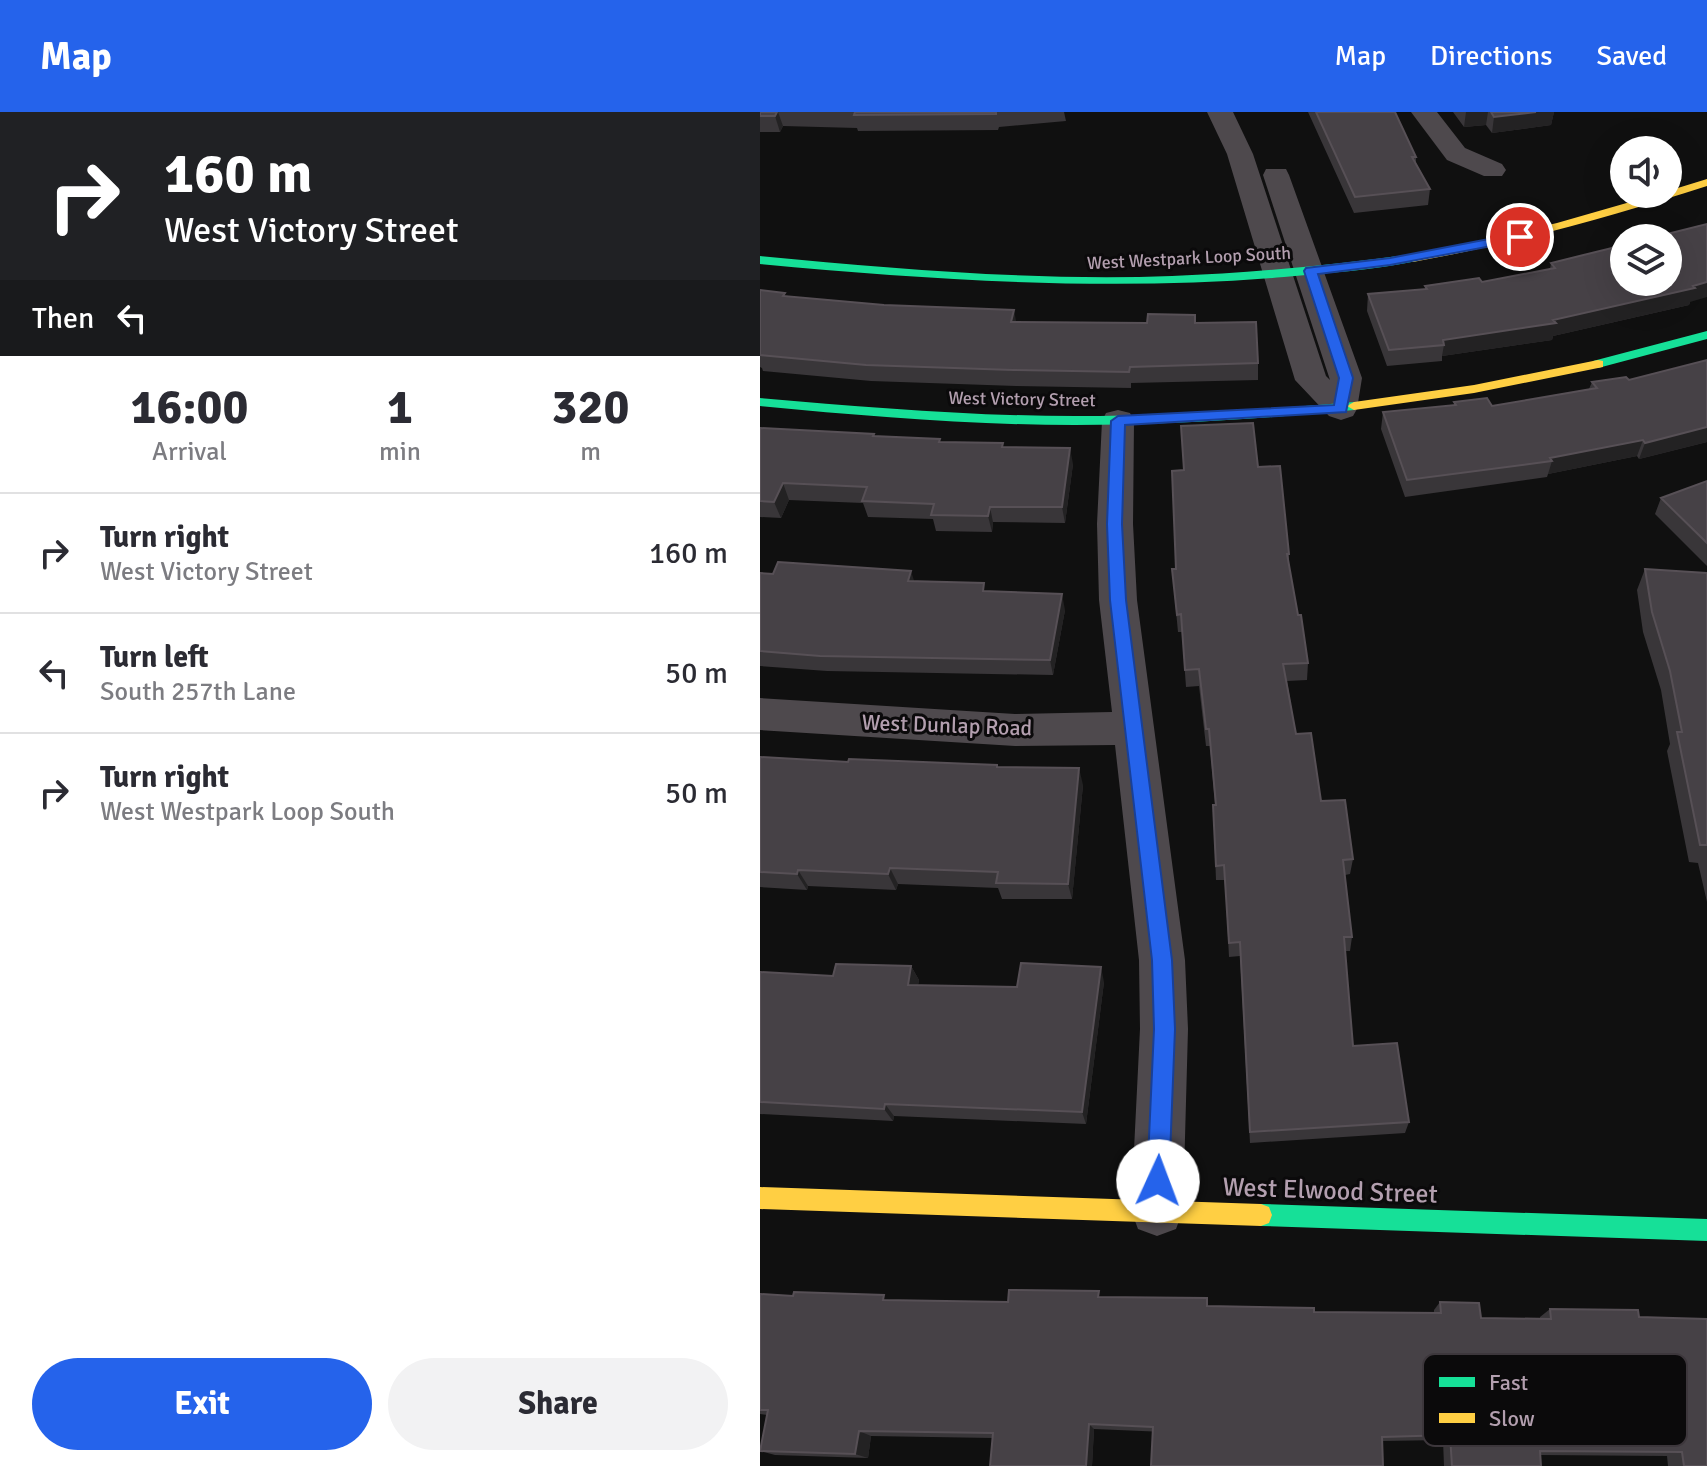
<!DOCTYPE html>
<style>
:root{--surface:#fff;--page:#f2f2f3;--text:#2b2b33;--muted:#7c7c81;--line:#e1e1e2;--accent:#2563eb}
body{margin:0;font-family:Signika,sans-serif;background:var(--page);color:var(--text);height:100vh;display:flex;flex-direction:column;font-size:30px;white-space:nowrap}
*{box-sizing:border-box;margin:0}
p{font-size:26px;color:var(--muted)}
.icon{flex:none;width:44px;height:44px;fill:none;stroke:currentColor;stroke-width:2;stroke-linecap:round;stroke-linejoin:round}
.map{position:relative;flex:1;overflow:hidden}
.drawer{display:flex;flex-direction:column;background:var(--surface);width:760px}
.drawer>*{flex:none}
.guide{background:#202124;color:#fff;overflow:hidden}
.tools{position:absolute;left:850px;top:24px;display:grid;gap:16px}
.tools a{display:grid;place-items:center;width:72px;height:72px;border-radius:50%;background:var(--surface);box-shadow:0 8px 32px #0002;font-size:40px}
.pin{position:absolute;display:grid;place-items:center;width:68px;height:68px;color:#fff;margin:-34px;border:4px solid #fff;border-radius:50%;box-shadow:0 2px 8px #0007}
.me{position:absolute;width:88px;margin:-44px;rotate:2deg;stroke-linejoin:round;filter:drop-shadow(0 0 6px #0008)}
.turn{display:flex;align-items:center;gap:28px;height:168px;padding:0 32px;font-size:36px}
.turn .icon{width:104px;height:104px;stroke-width:2.5}
.turn b{display:block;font-size:56px;line-height:68px}
.then{display:flex;align-items:center;height:76px;padding:0 32px;background:#0003;gap:16px;font-size:30px}
.eta{display:flex;justify-content:space-evenly;align-items:center;height:136px;text-align:center}
.eta b{font-size:48px;font-weight:800;line-height:56px}
.cta{display:flex;gap:16px;margin-top:auto;padding:16px 32px}
.cta a{flex:1;height:92px;border-radius:48px;background:var(--accent);color:#fff;font-size:32px;font-weight:800;line-height:92px;text-align:center}
.cta a+a{background:var(--page);color:var(--text)}
ul{padding:0;list-style:none}
li{display:flex;align-items:center;gap:24px;height:120px;padding:0 32px;border-top:2px solid var(--line)}
li div{flex:1}
li b{display:block;font-size:30px}
li em{font-style:normal}
header{display:flex;align-items:center;gap:48px;box-sizing:border-box;height:112px;padding:0 40px;background:var(--accent);color:#fff}
header strong{font-size:38px}
nav{display:flex;gap:44px;margin-inline-start:auto;font-size:28px}
main{display:flex;flex:1;min-height:0}
.map>svg:first-child{display:block}
.lines{fill:none;stroke-linecap:round;stroke-linejoin:round}
.street{fill:#4e494d;fill-rule:evenodd}
.fast{fill:#16e098;fill-rule:evenodd}
.slow{fill:#ffcf43;fill-rule:evenodd}
.wall{fill:#393639}
.shaded-wall{fill:#232223}
.building{fill:#464146;stroke:#575056;stroke-width:2}
.route{fill:#2563eb;stroke:#184099;stroke-width:2}
.labels{text-anchor:middle;dominant-baseline:central;stroke-width:6;stroke-linejoin:round;paint-order:stroke}
.far-street-label{font-size:18px;fill:#b39faf;stroke:#0b0a0b}
.street-label{font-size:22px;fill:#b39faf;stroke:#0b0a0b}
.near-street-label{font-size:26px;fill:#b39faf;stroke:#0b0a0b}
.key{fill:#0b0a0b;stroke:#3d373c;stroke-width:2}
.key-label{font-size:22px;fill:#b39faf}
</style>
<header>
<strong>Map</strong>
<nav><a>Map</a><a>Directions</a><a>Saved</a></nav>
</header>
<main>
<section class="drawer">
<div class="guide">
<div class="turn"><svg class="icon" aria-label="right" viewBox="0 0 24 24"><path d="M7 20v-9h11M14 6l5 5-5 5"/></svg><div><b>160 m</b>West Victory Street</div></div>
<div class="then">Then<svg class="icon" aria-label="left" viewBox="0 0 24 24"><path d="M17 20v-9H6M10 6l-5 5 5 5"/></svg></div>
</div>
<div class="eta">
<div><b>16:00</b><p>Arrival</p></div>
<div><b>1</b><p>min</p></div>
<div><b>320</b><p>m</p></div>
</div>
<ul>
<li><svg class="icon" aria-label="right" viewBox="0 0 24 24"><path d="M7 20v-9h11M14 6l5 5-5 5"/></svg><div><b>Turn right</b><p>West Victory Street</p></div><em>160 m</em></li>
<li><svg class="icon" aria-label="left" viewBox="0 0 24 24"><path d="M17 20v-9H6M10 6l-5 5 5 5"/></svg><div><b>Turn left</b><p>South 257th Lane</p></div><em>50 m</em></li>
<li><svg class="icon" aria-label="right" viewBox="0 0 24 24"><path d="M7 20v-9h11M14 6l5 5-5 5"/></svg><div><b>Turn right</b><p>West Westpark Loop South</p></div><em>50 m</em></li>
</ul>
<div class="cta"><a>Exit</a><a>Share</a></div>
</section>
<div class="map">
<svg width="947" height="1354" viewBox="0 0 947 1354">
<rect width="100%" height="100%" fill="#101010"/>
<g class="lines">
<path class="street" d="M447 0H473L493 42 566 264 570 268 503 63 506 57H526L529 63 602 266 597 297 593 304 581 308 569 304 535 268 467 42Z
M651 0H677L705 36 742 52 746 58 742 64H724L687 48Z
M358 298 370 301 374 309 373 412 377 488 425 848 428 917 423 1098 416 1117 397 1124 378 1117 371 1098 380 917 379 848 355 633 255 634 0 618V586L255 602 352 600 339 488 337 412 342 309 346 301Z"/>
<path class="fast" d="M653 142 657 143V149C614 158 568 161 524 165 349 180 174 168 0 152V144C137 157 274 169 412 164 493 161 573 153 653 142Z
M947 219V227L838 256 831 252 833 249Z
M0 286C105 295 210 304 315 304 408 304 501 298 594 290L601 294 594 298C501 307 408 313 315 313 210 313 105 304 0 294Z
M501 1092 947 1107V1129L501 1114 493 1111 490 1103 493 1095Z"/>
<path class="slow" d="M947 67V74C850 105 753 132 653 150L647 146 797 111 898 82H908V79Z
M838 248 843 249V255L714 281 594 298 587 294 594 290 714 273Z
M0 1075 501 1092 509 1095 512 1103 509 1111 501 1114 0 1097Z"/>
</g>
<path class="wall" d="M0 0H307H304L306 9 239 15 238 18 98 19 97 16 23 14 20 20H0Z
M548 0H635L656 45V51L670 77 668 93 594 101Z
M693 0H794L791 13 732 21 726 13 704 15Z
M791 151 930 190 929 193 793 224 792 228 682 244V249L627 254 607 199 608 182 665 177V174L722 170 790 157Z
M0 178 26 184 256 210 435 211 498 251V268L371 271V276L256 274 111 269 3 259 2 256 0 255Z
M947 248V330L879 347 877 344 788 362 787 365 645 385 621 317 623 300 694 293V290L732 294 829 277 832 270 869 268Z
M0 316 114 322 115 324 180 327V330L244 335 313 352 305 411 233 410 232 420 176 419 173 407 108 405 103 391 29 388 21 406 0 405Z
M498 355 529 442V454L538 503 548 551 547 568 527 569 536 622 561 689 593 747 590 762 585 763 592 825 590 839H585L593 934 649 1010 645 1021 490 1031 480 844 469 845 465 768H456L453 693H455L450 634H446L439 574 426 575 422 520H418L412 457H416Z
M947 369V454L895 402 901 386Z
M885 457 947 461V790L938 751 929 750 907 639 910 632 901 578 883 520 877 478Z
M0 461 154 469 226 479 305 498 293 563 67 559 0 554Z
M0 645 88 650 237 653 238 655 323 673 312 787H242L238 776 138 772 136 778 48 774 47 778 0 775Z
M151 854 159 868 158 873 257 875 344 870 326 1012 134 1004 133 1009 0 1002V860L73 864Z
M0 1182 130 1188 248 1190 342 1185 448 1194 554 1200 674 1201V1198L680 1190 721 1206 780 1207V1205L790 1197 879 1205 947 1354H908L907 1344 780 1343 781 1354H684L683 1328 622 1329 334 1317 332 1354H230L233 1326 111 1324 108 1346 15 1343 0 1339 7 1303 0 1302Z"/>
<path class="shaded-wall" d="M17 0H18L23 14 20 20 15 4Z
M706 0H728L726 13 704 15Z
M776 0H794L791 13 732 21 734 5Z
M947 170V185L930 190 929 193 793 224 792 228 682 244 684 233 683 228 793 208Z
M254 198 257 214 251 210Z
M947 315V330L879 347 885 331Z
M883 328 877 344 788 362 792 349 790 346Z
M310 336 313 352 305 411 302 395Z
M23 371 29 388 21 406 14 390Z
M230 395 233 410 232 420 228 404Z
M151 459 156 475 148 469Z
M302 482 305 498 293 563 290 548Z
M319 656 323 673 312 787 308 772Z
M130 756 138 772 136 778 128 762Z
M38 758 48 774 47 778 37 762Z
M151 854 159 868 156 887 148 873Z
M341 855 344 870 326 1012 322 1000Z
M125 992 134 1004 133 1009 124 997Z
M329 1312 334 1317 332 1354H326Z
M99 1319 111 1324 108 1346 95 1342Z"/>
<path class="building" d="M0 0H17L15 4H0Z
M95 0H236V2L94 3Z
M556 0H635L656 45H652L670 77 595 85Z
M731 0H776L734 5Z
M947 112V170L933 174 935 176 793 208 796 211 683 228 684 233 629 238 608 182 667 177 665 174 719 166 722 170 795 156 791 151 864 133V170H908V126H891Z
M0 178 25 181 23 184 124 193 254 198 251 210 387 211 388 202 435 203V211L496 210 498 251 370 255 369 260 253 258 106 253 0 243Z
M947 248V315L885 331 883 328 790 346 792 349 647 368 623 300 696 293 694 290 727 286 732 294 837 276 832 270 866 265 869 268Z
M493 311 498 355 520 354 529 442H527L538 503H541L548 551 523 552 536 622 551 621 561 689 585 688 593 747 583 748 592 825H584L593 934 637 931 649 1010 490 1020 480 830 469 831 464 753 456 754 453 693H456L449 617H446L439 557 425 558 421 502 417 503 412 457H416L412 359 424 358 421 314Z
M0 316 114 322 113 324 180 327 179 330 243 331 242 335 310 336 302 395H230L228 404 171 403 174 392 102 389 107 375 23 371 14 390 0 389Z
M947 369V431L901 386Z
M18 450 151 459 148 469 224 471 223 479 302 482 290 548 60 544 0 539V461L13 462Z
M885 457 947 461V733H940L917 620H922L910 559 892 500Z
M0 645 88 650 89 647 237 653V655L319 656 308 772 236 771 238 760 130 756 128 762 38 758 37 762 0 760Z
M261 851 341 855 322 1000 125 992 124 997 0 990V860L73 864 76 852 151 854 148 873 257 875Z
M249 1178 339 1179 338 1185 447 1186V1194L554 1196V1200L681 1201 680 1190 719 1191 721 1206 791 1207 790 1197 878 1198 879 1205 947 1207V1354H924L922 1340 780 1339 781 1354H692L690 1323 622 1325 623 1354H391L393 1315 329 1312 326 1354H230L233 1321 99 1319 95 1342 0 1339 8 1298H0V1182L33 1184 34 1180 124 1183 123 1188 248 1190Z"/>
<path class="route" d="M760 121 764 122V128L630 153 558 162 593 266 586 300 365 313 362 412 366 488 412 848 415 917 409 1069 406 1077 398 1081 390 1077 387 1069 394 917 392 848 350 488 347 412 351 309 358 304 574 293 579 266 544 159 546 156 630 146Z"/>
<g class="labels">
<g class="far-street-label">
<text transform="translate(429 146) rotate(-3)">West Westpark Loop South</text>
<text transform="translate(262 287) rotate(1)">West Victory Street</text>
</g>
<g class="street-label">
<text transform="translate(187 613) rotate(2)">West Dunlap Road</text>
</g>
<g class="near-street-label">
<text transform="translate(570 1079) rotate(2)">West Elwood Street</text>
</g>
</g>
<rect x="663" y="1242" width="264" height="92" rx="12" class="key"/>
<rect x="679" y="1265" width="36" height="10" fill="#16e098"/>
<rect x="679" y="1301" width="36" height="10" fill="#ffcf43"/>
<g class="key-label">
<text x="729" y="1278">Fast</text>
<text x="729" y="1314">Slow</text>
</g>
</svg>
<div class="tools">
<a><svg class="icon" aria-label="sound" viewBox="0 0 24 24"><path d="M4 9h4l5-4v14l-5-4H4zM17 9q2 3 0 6"/></svg></a>
<a><svg class="icon" aria-label="layers" viewBox="0 0 24 24"><path d="M12 4l9 5-9 5-9-5zM3 14l9 5 9-5"/></svg></a>
</div>
<div class="pin" style="left:760px;top:125px;background:#d93025"><svg class="icon" aria-label="arrive" viewBox="0 0 24 24"><path d="M6 21V4h12l-3 4 3 4H6"/></svg></div>
<svg class="me" style="left:398px;top:1069px" viewBox="-20 -20 40 40"><circle r="19" fill="#fff"/><path d="M0-13L10 11 0 6-10 11z" fill="#2563eb"/></svg>
</div>
</main>
